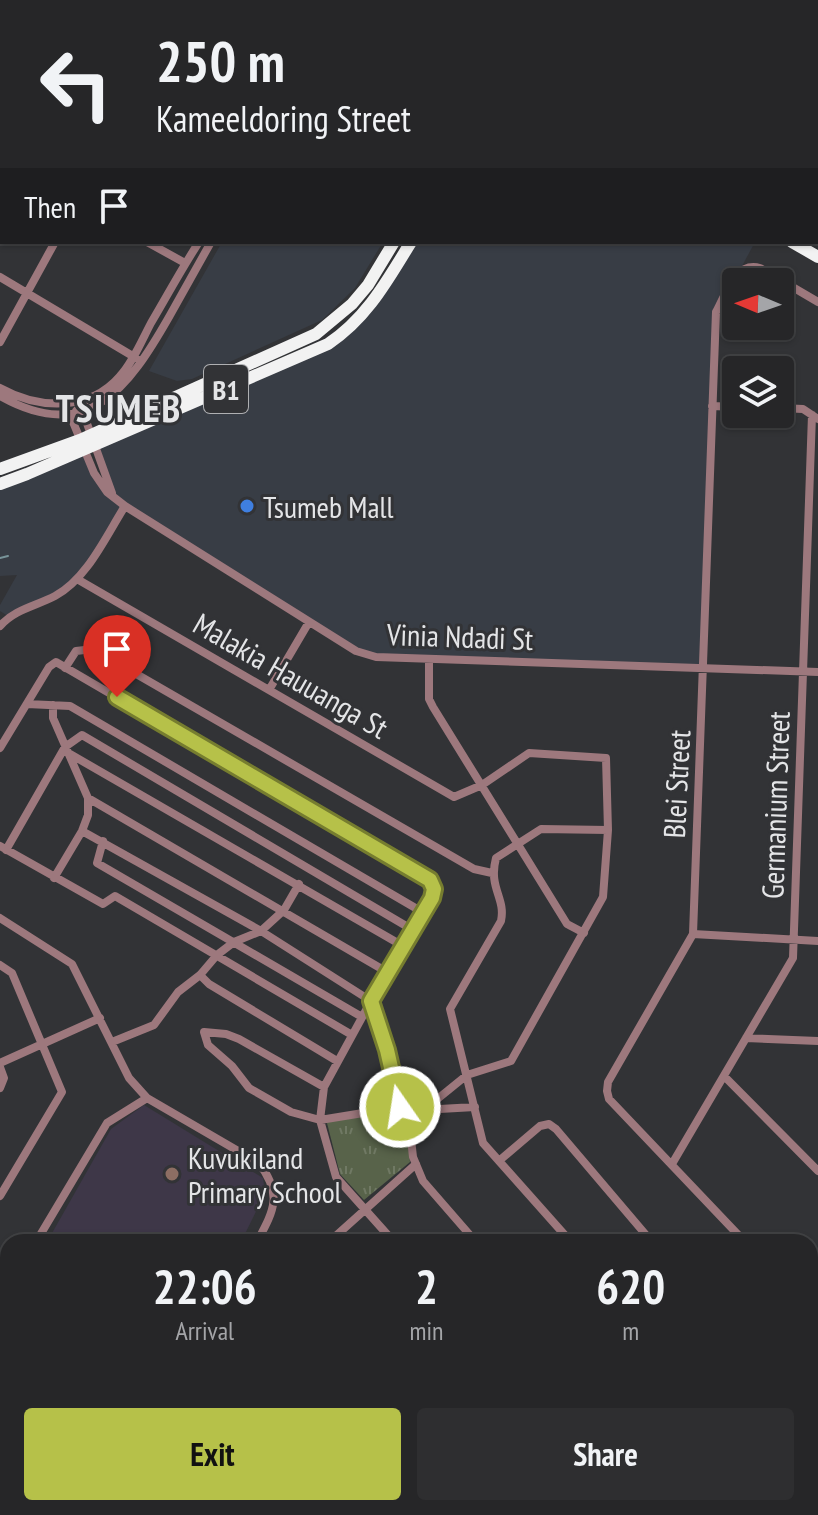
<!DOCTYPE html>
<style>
:root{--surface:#262628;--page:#2e2e30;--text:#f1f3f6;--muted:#a4a5a8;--line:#424345;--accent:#b6c149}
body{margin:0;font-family:"PT Sans Narrow",sans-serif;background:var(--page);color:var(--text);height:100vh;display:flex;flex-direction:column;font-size:30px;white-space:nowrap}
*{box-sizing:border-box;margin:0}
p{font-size:26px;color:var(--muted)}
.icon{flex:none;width:44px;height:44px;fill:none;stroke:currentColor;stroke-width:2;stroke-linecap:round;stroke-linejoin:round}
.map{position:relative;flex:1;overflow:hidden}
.drawer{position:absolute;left:0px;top:1234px;width:818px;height:282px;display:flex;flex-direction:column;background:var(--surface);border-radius:24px 24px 0 0;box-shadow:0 2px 6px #0004,0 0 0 2px var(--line)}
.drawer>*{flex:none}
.hud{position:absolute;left:0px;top:0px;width:818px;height:244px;box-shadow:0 2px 6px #0004,0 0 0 2px var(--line);background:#262628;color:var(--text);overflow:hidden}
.needle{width:52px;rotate:272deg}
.tools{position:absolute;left:722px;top:268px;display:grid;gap:16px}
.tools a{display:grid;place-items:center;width:72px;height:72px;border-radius:8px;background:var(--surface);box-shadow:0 2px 6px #0004,0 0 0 2px var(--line);font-size:40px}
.pin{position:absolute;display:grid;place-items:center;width:68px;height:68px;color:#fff;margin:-82px -34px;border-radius:50% 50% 50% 0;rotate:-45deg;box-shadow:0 0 8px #0007}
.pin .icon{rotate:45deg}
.me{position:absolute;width:88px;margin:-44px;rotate:347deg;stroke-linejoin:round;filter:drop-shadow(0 0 6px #0008)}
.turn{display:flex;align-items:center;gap:28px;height:168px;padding:0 24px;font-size:36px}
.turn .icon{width:104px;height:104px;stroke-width:2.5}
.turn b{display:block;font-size:56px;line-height:68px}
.then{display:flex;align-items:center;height:76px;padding:0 24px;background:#0003;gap:16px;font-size:30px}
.eta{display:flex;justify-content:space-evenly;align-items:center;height:136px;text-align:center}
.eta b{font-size:48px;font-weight:700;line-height:56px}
.cta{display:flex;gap:16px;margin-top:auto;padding:16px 24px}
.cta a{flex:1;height:92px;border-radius:8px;background:var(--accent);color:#111;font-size:32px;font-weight:700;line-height:92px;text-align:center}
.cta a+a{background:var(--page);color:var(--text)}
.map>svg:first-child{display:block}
.built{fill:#383d45}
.education{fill:#3e3748}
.grass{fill:url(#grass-tufts)}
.pitch{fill:#58634a}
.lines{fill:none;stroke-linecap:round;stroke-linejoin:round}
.stream{stroke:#789499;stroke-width:2}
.minor{stroke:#9d787d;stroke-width:8}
.highway{stroke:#f2f2f2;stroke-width:12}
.route-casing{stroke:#767d2f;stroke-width:20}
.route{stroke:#b6c149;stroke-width:14}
.shop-dot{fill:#3f7fe0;stroke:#323336;stroke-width:3}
.education-dot{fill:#8d6e63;stroke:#323336;stroke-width:3}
.labels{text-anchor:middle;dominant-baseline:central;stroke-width:6;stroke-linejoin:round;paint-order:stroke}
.shield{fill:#323336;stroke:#afb0b2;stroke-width:2}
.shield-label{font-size:28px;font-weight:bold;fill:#e4e5e7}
.poi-label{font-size:30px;fill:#e4e5e7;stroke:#323336;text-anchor:start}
.street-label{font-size:30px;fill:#e4e5e7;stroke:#323336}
.district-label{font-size:38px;font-weight:bold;letter-spacing:2px;fill:#e4e5e7;stroke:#323336}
</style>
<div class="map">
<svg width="818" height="1515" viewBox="0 0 818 1515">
<defs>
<pattern id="grass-tufts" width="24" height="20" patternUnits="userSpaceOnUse" patternTransform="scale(2)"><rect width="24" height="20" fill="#58634a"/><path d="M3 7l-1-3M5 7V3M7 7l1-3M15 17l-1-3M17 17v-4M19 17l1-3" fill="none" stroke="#707964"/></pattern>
</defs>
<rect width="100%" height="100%" fill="#323336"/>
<path class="built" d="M222 242H383L355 288 322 320 192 379 177 381 149 371Z
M411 242H755L715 316 705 669 376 657 356 651 125 506 77 579 56 596 8 616 0 611V605L17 575 0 576V484L84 450 111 495 96 445 338 338Z"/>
<path class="education" d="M144 1105 263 1178 265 1193 241 1242H47L111 1129Z"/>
<path class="grass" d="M396 1108 406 1122 410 1162 364 1200 340 1174 326 1119Z"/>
<path class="pitch" d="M211 1508H334V1515H211Z"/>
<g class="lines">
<path class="stream" d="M0 558 8 556"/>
<path class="minor" d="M52 0 56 2
M273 0 277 2
M429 0 432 2
M196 2 197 0
M341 2 342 0
M352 2 353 0
M664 2 666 0
M0 67 2 68
M0 163 2 164
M147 242 185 263
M0 277 136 358
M0 342 55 242
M0 388C38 409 89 412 120 376 133 362 142 340 151 323 167 296 182 268 199 242
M0 396C88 446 129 387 169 317 183 292 197 267 211 242
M88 398 76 411 73 422 94 473 107 492 125 506 356 651 376 657 818 672
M712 406 736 407
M780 408 803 409 818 419
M89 409 85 418 112 493
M77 579 454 797 482 785 529 753 606 758 608 830 603 897 511 1061 467 1075 409 1122
M0 626C15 609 36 606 55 596 87 579 106 536 125 506
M429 659V699L433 707 567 924 584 933
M65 668 76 651 93 649 474 869 492 873
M269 690 309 622
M27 704 70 706 424 913
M53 705V718L88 798V815L82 831 54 878
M0 748 49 667 56 662 430 880 434 889 432 898 371 1001 387 1050 400 1107 409 1122 413 1157 423 1181 476 1242
M70 754 403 946
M88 798 387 972
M82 831 261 931 371 1001 324 1087 320 1120 336 1177 394 1242
M103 841 97 863 362 1017
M0 846 103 904 115 896 352 1035
M6 850 65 747 82 735 413 930
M0 918 72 964 129 1078 147 1098 259 1163C283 1195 274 1210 257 1242
M693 934 818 941
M0 965 12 973 62 1092 0 1196
M200 975 209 984 337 1061
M746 1038 818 1041
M112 1042 154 1025 178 992 200 975 217 955 234 942 261 931 284 910 299 884
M0 1063 100 1018
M0 1067 4 1078 0 1088
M724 1076 818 1171
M324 1087 239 1039 226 1034 204 1032 208 1045 232 1066 249 1088 291 1112 320 1120 400 1107
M422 1110 475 1107
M500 1160 540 1126 549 1124 556 1129 652 1242
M672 1164 793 958 812 415
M36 1242 107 1123 147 1098
M329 1242 416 1164
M571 1242 483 1143 450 1009 501 921C506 898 488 888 496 858L541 829 608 830
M745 1242 609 1099 607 1091 608 1082 693 934 716 312C726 294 735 261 760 268L818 302
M810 1301 818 1286
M0 1303 8 1289
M0 1331 8 1336
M0 1407 8 1393
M0 1506 8 1493
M435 1508 441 1515
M516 1508 522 1515
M593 1508 599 1515
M79 1515 83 1508
M124 1515 127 1508
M168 1515 169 1508
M748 1515 758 1508"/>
<path class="highway" d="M816 231 818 232
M792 242 818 257
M0 469 80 440 316 334 352 304 368 285 394 242
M0 484 27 474 328 344C367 318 387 281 411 242"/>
</g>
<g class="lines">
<g class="route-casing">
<path id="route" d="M117 697 430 880 434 889 432 898 371 1001 387 1050 400 1107"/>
</g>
<use href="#route" class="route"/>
</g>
<circle class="shop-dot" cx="247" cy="506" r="8"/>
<circle class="education-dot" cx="172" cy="1174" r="8"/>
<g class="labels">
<rect class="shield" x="204" y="365" width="44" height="48" rx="6"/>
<g class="shield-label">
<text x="226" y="389">B1</text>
</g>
<g class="poi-label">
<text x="263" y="506">Tsumeb Mall</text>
<text x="188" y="1157">Kuvukiland<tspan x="188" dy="34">Primary School</tspan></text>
</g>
<g class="street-label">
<text transform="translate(460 636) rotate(2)">Vinia Ndadi St</text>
<text transform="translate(291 675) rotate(30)">Malakia Hauuanga St</text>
<text transform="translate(676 784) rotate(-87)">Blei Street</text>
<text transform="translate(775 805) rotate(-88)">Germanium Street</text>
</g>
<g class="district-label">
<text x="119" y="407">TSUMEB</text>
</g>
</g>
</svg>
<div class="tools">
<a><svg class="needle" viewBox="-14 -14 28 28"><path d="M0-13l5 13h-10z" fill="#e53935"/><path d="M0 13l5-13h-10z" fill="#a4a5a8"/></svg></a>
<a><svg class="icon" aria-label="layers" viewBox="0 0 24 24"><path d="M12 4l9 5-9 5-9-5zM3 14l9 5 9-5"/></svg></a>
</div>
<div class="pin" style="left:117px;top:697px;background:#d93025"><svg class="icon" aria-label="arrive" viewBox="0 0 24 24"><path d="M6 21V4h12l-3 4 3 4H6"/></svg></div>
<svg class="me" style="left:400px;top:1107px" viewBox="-20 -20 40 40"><circle r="17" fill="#b6c149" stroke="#fff" stroke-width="3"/><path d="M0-11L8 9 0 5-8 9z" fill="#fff"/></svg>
<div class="hud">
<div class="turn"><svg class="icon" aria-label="left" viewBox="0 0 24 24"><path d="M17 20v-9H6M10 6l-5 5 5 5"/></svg><div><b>250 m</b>Kameeldoring Street</div></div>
<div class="then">Then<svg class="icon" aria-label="arrive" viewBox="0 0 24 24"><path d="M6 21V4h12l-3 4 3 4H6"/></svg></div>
</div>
<section class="drawer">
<div class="eta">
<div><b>22:06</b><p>Arrival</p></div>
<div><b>2</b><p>min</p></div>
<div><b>620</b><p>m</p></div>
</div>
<div class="cta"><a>Exit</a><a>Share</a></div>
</section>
</div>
